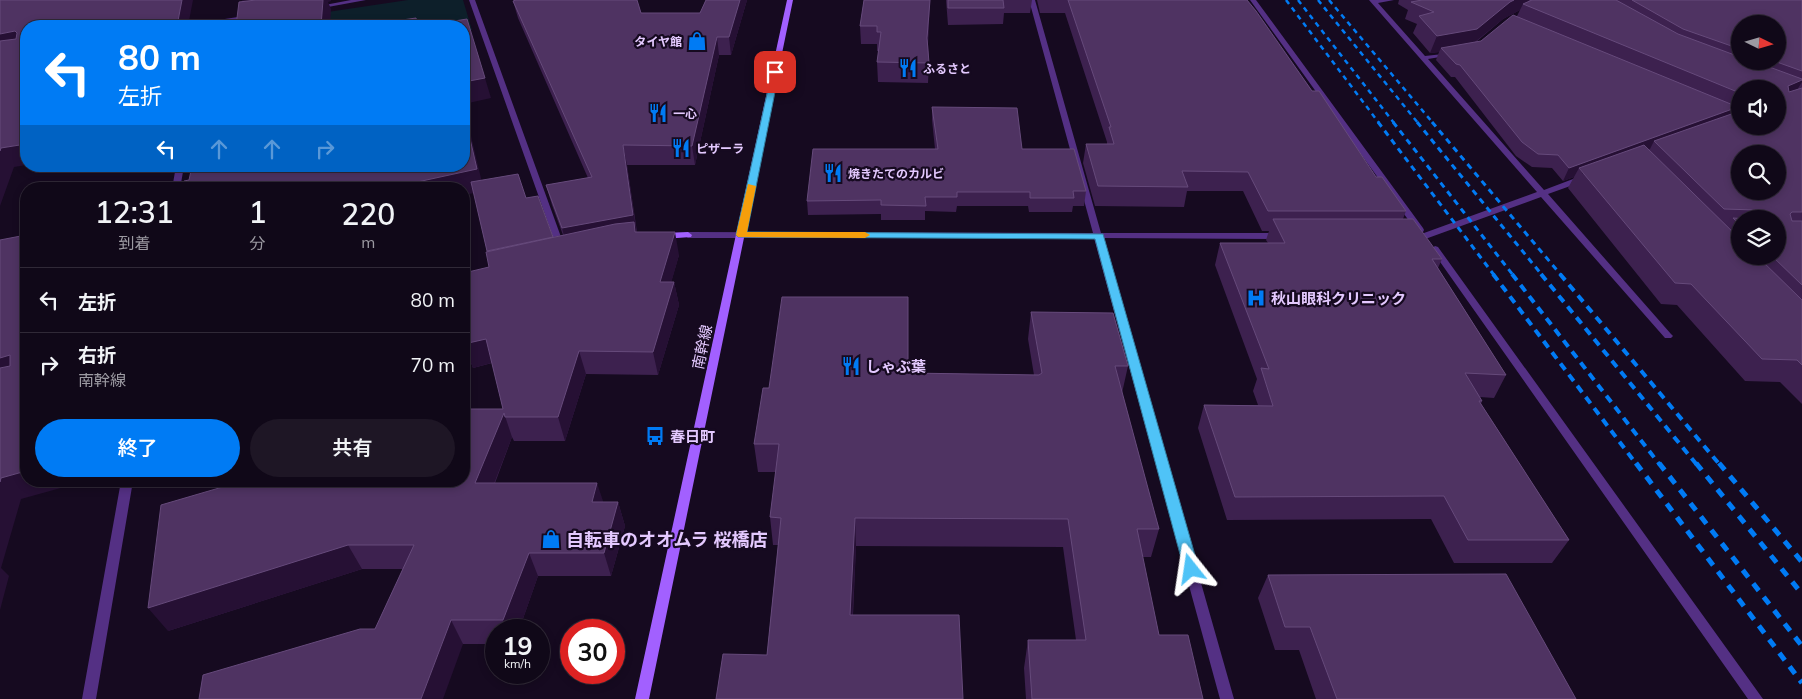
<!DOCTYPE html>
<html lang="ja">
<meta charset="utf-8">
<style>
:root{--surface:#100818;--page:#1e1625;--text:#f1f3f6;--muted:#9c9aa2;--line:#302937;--accent:#007bf4}
body{margin:0;font-family:Mulish,"Noto Sans JP",sans-serif;background:var(--page);color:var(--text);height:100vh;display:flex;flex-direction:column;font-size:19px;white-space:nowrap}
*{box-sizing:border-box;margin:0}
p{font-size:16px;color:var(--muted)}
.icon{flex:none;width:28px;height:28px;fill:none;stroke:currentColor;stroke-width:2;stroke-linecap:round;stroke-linejoin:round}
.map{position:relative;flex:1;overflow:hidden}
.side{position:absolute;left:20px;top:182px;width:450px;height:305px;display:flex;flex-direction:column;background:var(--surface);border-radius:20px;box-shadow:0 2px 8px #0003,0 0 0 1px var(--line)}
.side>*{flex:none}
.guide{position:absolute;left:20px;top:20px;width:450px;height:152px;border-radius:20px;box-shadow:0 2px 8px #0003,0 0 0 1px var(--line);background:#007bf4;color:#fff;overflow:hidden}
.needle{width:32px;rotate:95deg}
.controls{position:absolute;left:1731px;top:15px;display:grid;gap:10px}
.controls a{display:grid;place-items:center;width:55px;height:55px;border-radius:50%;background:var(--surface);box-shadow:0 2px 8px #0003,0 0 0 1px var(--line);font-size:25px}
.speed{position:absolute;left:485px;top:619px;display:flex;gap:10px;font-size:25px;font-weight:700;text-align:center}
.speed>*{display:grid;place-content:center;width:65px;height:65px;border-radius:50%;background:var(--surface);box-shadow:0 2px 8px #0003,0 0 0 1px var(--line);line-height:1}
.speed small{font-size:12px;font-weight:400}
.speed .limit{border:8px solid #d22;background:#fff;color:#111}
.pin{position:absolute;display:grid;place-items:center;width:42px;height:42px;color:#fff;margin:-21px;border-radius:10px;box-shadow:0 2px 8px #0006}
.me{position:absolute;width:55px;margin:-28px;rotate:345deg;stroke-linejoin:round;filter:drop-shadow(0 0 4px #0008)}
.turn{display:flex;align-items:center;gap:18px;height:105px;padding:0 15px;font-size:22px}
.turn .icon{width:65px;height:65px;stroke-width:2.5}
.turn b{display:block;font-size:35px;line-height:42px}
.lanes{display:flex;align-items:center;height:48px;padding:0 15px;background:#0003;justify-content:center;gap:25px;direction:ltr}
.lanes .off{opacity:.35}
.eta{display:flex;justify-content:space-evenly;align-items:center;height:85px;text-align:center}
.eta b{font-size:30px;font-weight:600;line-height:35px}
.action{display:flex;gap:10px;margin-top:auto;padding:10px 15px}
.action a{flex:1;height:58px;border-radius:30px;background:var(--accent);color:#fff;font-size:20px;font-weight:600;line-height:58px;text-align:center}
.action a+a{background:var(--page);color:var(--text)}
ul{padding:0;list-style:none}
li{display:flex;align-items:center;gap:15px;height:65px;padding:0 15px;border-top:1px solid var(--line)}
li div{flex:1}
li b{display:block;font-size:19px}
li em{font-style:normal}
.map>svg:first-child{display:block}
.green{fill:#0d1f2a}
.lines{fill:none;stroke-linecap:round;stroke-linejoin:round}
.street{fill:#543084;fill-rule:evenodd}
.secondary{fill:#a260ff;fill-rule:evenodd}
.rail-far3{stroke:#007bf4;stroke-width:2.5;stroke-dasharray:5 4.5;stroke-linecap:butt}
.rail-far2{stroke:#007bf4;stroke-width:3;stroke-dasharray:6 5;stroke-linecap:butt}
.rail-far1{stroke:#007bf4;stroke-width:4;stroke-dasharray:8 6;stroke-linecap:butt}
.rail{stroke:#007bf4;stroke-width:5;stroke-dasharray:9 8;stroke-linecap:butt}
.wall{fill:#3d214f;fill-rule:evenodd}
.shaded-wall{fill:#261034}
.building{fill:#4f3362;stroke:#664a7b;fill-rule:evenodd}
.route{fill:#4fc3f7;stroke:#337fa1}
.slow{fill:#f59e0b}
.labels{text-anchor:middle;dominant-baseline:central;stroke-width:4.5;stroke-linejoin:round;paint-order:stroke}
.far-poi-label{font-size:12px;font-weight:bold;fill:#e4c9ff;stroke:#160a20;text-anchor:start}
.poi-label{font-size:15px;font-weight:bold;fill:#e4c9ff;stroke:#160a20;text-anchor:start}
.street-label{font-size:15px;fill:#e4c9ff;stroke:#160a20}
.near-poi-label{font-size:18px;font-weight:bold;fill:#e4c9ff;stroke:#160a20;text-anchor:start}
</style>
<div class="map">
<svg width="1802" height="699" viewBox="0 0 1802 699">
<rect width="100%" height="100%" fill="#160a20"/>
<path class="green" d="M408 0H463L472 30 464 31V26H234Z"/>
<g class="lines">
<path class="street" d="M351 0H366L317 9 314 7Z
M469 0H475L565 248 564 250 561 251 557 248Z
M1029 0H1035L1101 233H1280L1284 236 1280 239 1103 238 1234 699H1220L1094 238H688L684 235 688 232 1093 233Z
M1250 0H1256L1423 228 1424 230 1423 232H1417Z
M1369 0H1394L1378 3 1425 56 1452 53V55L1428 59 1544 190 1581 176H1587V180L1548 194 1671 334 1673 336 1671 338H1665L1541 197 1428 238H1409L1408 236 1409 234 1424 233 1537 192Z
M251 15 253 16V18L203 26H189L192 24Z
M176 166H184L180 189H172Z
M1435 246 1438 247 1763 699H1748L1431 249Z
M121 481H133L96 699H82Z"/>
<path class="secondary" d="M787 0H793L649 699H635Z
M688 232 692 235 691 237 663 239 659 236 663 233Z"/>
<path class="rail-far3" d="M1286 0 1379 123
M1298 0 1394 123
M1318 0 1418 123
M1329 0 1433 123"/>
<path class="rail-far2" d="M1378 122 1494 275
M1393 122 1513 275
M1417 122 1542 275
M1432 122 1561 275"/>
<path class="rail-far1" d="M1493 274 1637 465
M1512 274 1660 465
M1541 274 1697 465
M1560 274 1720 465"/>
<path class="rail" d="M1636 463 1802 683
M1659 463 1802 646
M1696 463 1802 594
M1719 463 1802 562"/>
</g>
<path class="wall" d="M515 0H637L641 13H700L706 0H747L731 55H719L695 165H627L637 232 679 255 671 282H674L679 305 658 375 586 374 565 441H514L512 437 495 483 603 502H618L625 526 611 576H538L519 630H496V644H463L375 629 403 569H362L168 631 503 409 492 363 473 368 464 344 489 267 487 251 474 193 189 180H481L526 198 553 237 563 235 552 205 546 185 588 178 518 18 513 1H515Z
M864 0H930L928 44 929 63 928 83 878 82 877 62 879 51H877V44H861L860 26Z
M946 0H1032L1030 13H1004L1003 24 948 25Z
M1037 0H1247L1312 91 1376 177 1406 211 1403 219 1442 259 1438 268 1506 375 1494 398 1480 397 1482 401 1481 404 1569 540 1552 563H1454L1431 519 1227 520 1198 428 1204 405H1258L1253 391 1257 379 1215 265 1220 243H1268L1266 240 1269 231H1262L1243 191H1187L1184 207 1095 206 1083 163 1086 144H1107V142L1065 13H1040Z
M1399 0H1802V404L1780 382 1745 381 1677 305 1661 304 1568 188 1574 177 1563 181 1552 168 1532 167 1516 156 1455 77H1451L1436 60 1439 52 1430 53 1413 33 1417 24 1405 19 1408 10 1398 4ZM1520 10 1517 16 1481 41 1476 42 1503 19ZM1740 24 1778 61H1740ZM1740 89H1778L1740 126ZM1740 219 1778 256H1740Z
M932 107 1022 149 1086 191 1084 206H1073L1072 212H1029L1028 206H957L956 212 925 211V220H881V214L808 215 807 201 935 149 932 120Z
M1031 312 1128 366 1122 393 1159 529 1151 557H1142L1159 635 1203 699H1026L1024 668 1028 640H1076L1063 547 856 546 853 615 767 655 778 545H773L770 517 776 472H758L754 444 769 388 908 373 1034 375 1028 339Z
M1268 575 1576 699H1316L1299 650H1275L1258 598Z"/>
<path class="shaded-wall" d="M182 0H193L188 26H177Z
M242 0H331V1L328 2 331 9 330 26H321L248 14Z
M740 0H747L731 55 729 37Z
M930 0 927 57V38Z
M1514 0H1529L1527 6 1523 4 1520 10 1503 19 1470 46 1441 48 1439 52 1430 53 1437 36Z
M15 31 26 48 0 53V34Z
M717 37 719 55 695 165 692 146Z
M485 78 491 98 464 104V82Z
M1802 80V82L1792 98 1778 104 1788 86Z
M464 106 484 191 464 195V189H385L464 113Z
M1738 107 1730 120 1654 141 1650 149 1583 174 1579 168 1574 177 1563 181 1569 168Z
M26 144V165L14 167 0 206V151L1 148Z
M623 145 627 165 637 235 567 248 562 228Z
M675 232 679 255 665 305 660 282Z
M674 282 679 305 658 375 653 352Z
M486 339 495 362 473 368 464 344Z
M579 351 586 374 565 441 558 417Z
M10 355 26 375 0 383V358Z
M504 413 512 437 485 507 475 483Z
M26 471V481H86L21 499 1 568 9 576 0 610V482L1 478Z
M597 483 605 507 592 502Z
M618 502 625 526 611 576 604 553Z
M855 518 856 546 851 642 850 615Z
M348 545 362 569 168 631 148 608Z
M529 553 538 576 519 630H508L503 620Z
M451 620 463 644 443 699H421Z"/>
<path class="building" d="M0 0H182L177 26H26V144L1 148 0 151V41L16 39 17 33 15 31 0 34Z
M256 0H323L321 26H236L239 2Z
M516 0H637L641 13H700L706 0H740L729 37H717L692 146 623 145 633 215 562 228 546 185 592 177 513 1Z
M864 0H930L927 38 929 63 877 62 881 32H877V26H860Z
M948 0H1003L1004 8H948Z
M1068 0H1247L1256 11 1312 91H1319L1376 177H1382L1406 211H1268L1248 172 1182 171 1188 187 1098 186 1086 144H1114L1109 127H1111Z
M1422 0H1514L1510 2 1477 29 1437 36 1419 16 1434 12 1411 2Z
M1532 0H1616L1678 34 1740 57V61H1753L1802 79V80L1788 86 1789 92 1802 88V212H1792L1790 214 1792 221H1802V285L1772 256H1778V219H1755V210L1724 209 1654 141 1740 111V126H1778V89H1740V93L1523 4ZM1740 154H1778V191H1740Z
M1632 0H1802V71L1774 61H1778V24H1740V49L1683 29Z
M1513 15 1738 107 1569 168 1558 155 1538 154 1522 142 1460 65 1456 64 1441 48 1481 41Z
M416 18 418 26H361Z
M467 19 485 78 464 82V26H423Z
M932 107 1017 108 1022 149H1074L1086 191H1073L1074 198H1030V192H957V197H925L926 206 881 205V200L807 201 813 149H938Z
M464 113 477 169 385 189H183L184 181 189 180 192 166H464Z
M1644 145 1740 239V256H1757L1802 300V365L1797 360 1762 359 1691 284 1675 283 1579 168Z
M518 174 526 198 538 196 553 237 487 251 471 182Z
M1733 218 1749 219H1740V225Z
M1273 219H1413L1442 259H1432L1506 375 1465 373 1482 401H1479L1569 540H1468L1444 496 1235 497 1204 405 1273 406 1261 368 1269 369 1220 243H1285Z
M634 222 635 232H675L660 282H674L653 352 579 351 558 417H505L504 413 475 483H597L592 502H618L604 553H529L503 620H451L421 699H199L203 675 360 629H375L414 545H348L148 608 161 505 243 481H464V409H503L486 339 464 344V273L489 267 486 252 615 224Z
M26 235V471L1 478 0 482V368L10 366V355L0 358V240Z
M782 297H908V373L1039 375 1042 373 1031 312 1113 313 1128 366H1115L1159 529H1137L1159 635H1188L1203 699H1032L1028 640H1086L1068 519 855 518 850 615H959L963 699H716L723 654 767 655 781 518 770 517 779 444H754L763 388H769Z
M1506 574 1576 699H1337L1310 627H1285L1268 575Z"/>
<path class="route" d="M772 71 779 72 747 232 1103 234 1199 569 1196 573H1186L1184 569 1095 239 738 237 736 235Z"/>
<path class="slow" d="M748 184 756 186 747 232H865L870 235 865 238 738 237 736 235Z"/>
<defs>
<g id="shop-bare" transform="scale(1.5)"><path d="M-5-2.5h2.3a2.7 3.5 0 0 1 5.4 0H5L5.5 6h-11ZM-1.5-2.5h3a1.5 2.3 0 0 0-3 0Z" fill="#007bf4" stroke="#160a20" stroke-width="2.5" paint-order="stroke"/></g>
<g id="restaurant-bare" transform="scale(1.5)"><path d="M-5-6h1v4h1v-4h1v4h1v-4h1v5L-1.5 .5V6h-2V.5L-5-1ZM5-6V6H3V1.5H1.5Q1.5-4 5-6Z" fill="#007bf4" stroke="#160a20" stroke-width="2.5" paint-order="stroke"/></g>
<g id="hospital-bare" transform="scale(1.5)"><path d="M-5-5h3v3.5h4V-5h3V5h-3V1.5h-4V5h-3Z" fill="#007bf4" stroke="#160a20" stroke-width="2.5" paint-order="stroke"/></g>
<g id="bus-bare" transform="scale(1.5)"><path d="M-5-6H5V4H4V6H2V4H-2V6H-4V4H-5ZM-3.5-4V0h7V-4ZM-3.5 1.2v1.5H-2V1.2ZM2 1.2v1.5H3.5V1.2Z" fill="#007bf4" stroke="#160a20" stroke-width="2.5" paint-order="stroke"/></g>
</defs>
<g fill-rule="evenodd">
<use href="#shop-bare" x="697" y="41"/>
<use href="#restaurant-bare" x="908" y="68"/>
<use href="#restaurant-bare" x="658" y="113"/>
<use href="#restaurant-bare" x="681" y="148"/>
<use href="#restaurant-bare" x="833" y="173"/>
<use href="#hospital-bare" x="1256" y="298"/>
<use href="#restaurant-bare" x="851" y="366"/>
<use href="#bus-bare" x="655" y="436"/>
<use href="#shop-bare" x="551" y="539"/>
</g>
<g class="labels">
<g class="far-poi-label">
<text x="682" y="41" text-anchor="end">タイヤ館</text>
<text x="923" y="68">ふるさと</text>
<text x="673" y="113">一心</text>
<text x="696" y="148">ピザーラ</text>
<text x="848" y="173">焼きたてのカルビ</text>
</g>
<g class="poi-label">
<text x="1271" y="298">秋山眼科クリニック</text>
<text x="866" y="366">しゃぶ葉</text>
<text x="670" y="436">春日町</text>
</g>
<g class="street-label">
<text transform="translate(702 347) rotate(-78)">南幹線</text>
</g>
<g class="near-poi-label">
<text x="566" y="539">自転車のオオムラ 桜橋店</text>
</g>
</g>
</svg>
<div class="controls">
<a><svg class="needle" viewBox="-14 -14 28 28"><path d="M0-13l5 13h-10z" fill="#e53935"/><path d="M0 13l5-13h-10z" fill="#9c9aa2"/></svg></a>
<a><svg class="icon" aria-label="sound" viewBox="0 0 24 24"><path d="M4 9h4l5-4v14l-5-4H4zM17 9q2 3 0 6"/></svg></a>
<a><svg class="icon" aria-label="search" viewBox="0 0 24 24"><circle cx="10" cy="10" r="6"/><path d="M15 15l6 6"/></svg></a>
<a><svg class="icon" aria-label="layers" viewBox="0 0 24 24"><path d="M12 4l9 5-9 5-9-5zM3 14l9 5 9-5"/></svg></a>
</div>
<div class="speed"><div>19<small>km/h</small></div><div class="limit">30</div></div>
<div class="pin" style="left:775px;top:72px;background:#d93025"><svg class="icon" aria-label="arrive" viewBox="0 0 24 24"><path d="M6 21V4h12l-3 4 3 4H6"/></svg></div>
<svg class="me" style="left:1191px;top:569px" viewBox="-20 -20 40 40"><path d="M0-17L14 15 0 8-14 15z" fill="#4fc3f7" stroke="#fff" stroke-width="4"/></svg>
<div class="guide">
<div class="turn"><svg class="icon" aria-label="left" viewBox="0 0 24 24"><path d="M17 20v-9H6M10 6l-5 5 5 5"/></svg><div><b>80 m</b>左折</div></div>
<div class="lanes"><svg class="icon" aria-label="left" viewBox="0 0 24 24"><path d="M17 20v-9H6M10 6l-5 5 5 5"/></svg><svg class="icon off" aria-label="ahead" viewBox="0 0 24 24"><path d="M12 20V5M6 11l6-6 6 6"/></svg><svg class="icon off" aria-label="ahead" viewBox="0 0 24 24"><path d="M12 20V5M6 11l6-6 6 6"/></svg><svg class="icon off" aria-label="right" viewBox="0 0 24 24"><path d="M7 20v-9h11M14 6l5 5-5 5"/></svg></div>
</div>
<section class="side">
<div class="eta">
<div><b>12:31</b><p>到着</p></div>
<div><b>1</b><p>分</p></div>
<div><b>220</b><p>m</p></div>
</div>
<ul>
<li><svg class="icon" aria-label="left" viewBox="0 0 24 24"><path d="M17 20v-9H6M10 6l-5 5 5 5"/></svg><div><b>左折</b></div><em>80 m</em></li>
<li><svg class="icon" aria-label="right" viewBox="0 0 24 24"><path d="M7 20v-9h11M14 6l5 5-5 5"/></svg><div><b>右折</b><p>南幹線</p></div><em>70 m</em></li>
</ul>
<div class="action"><a>終了</a><a>共有</a></div>
</section>
</div>
